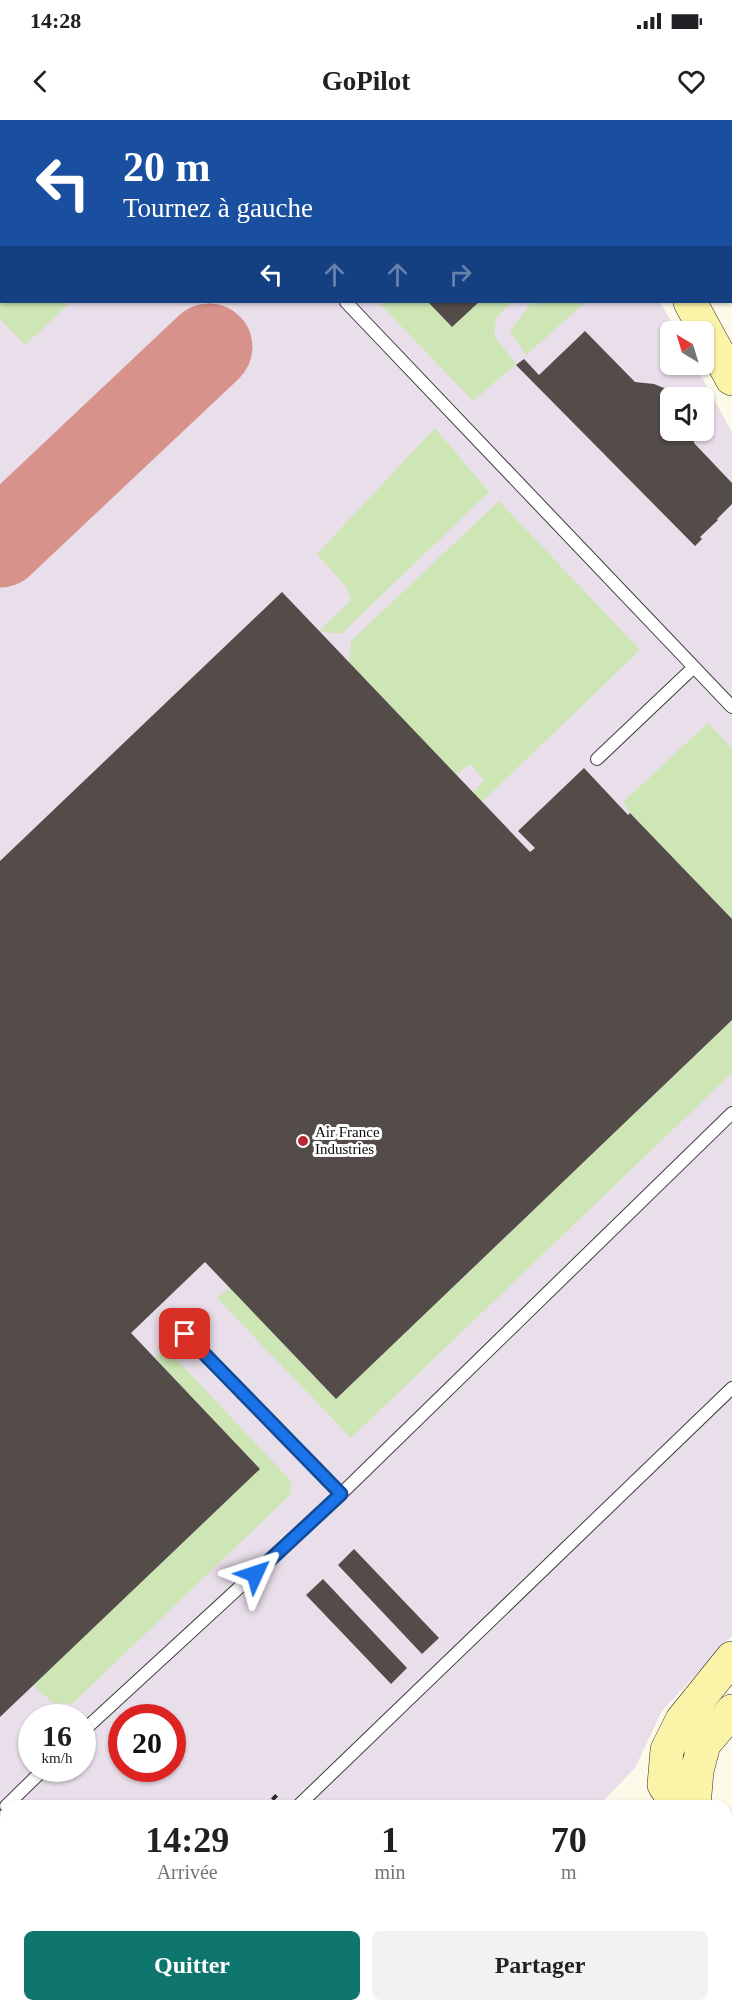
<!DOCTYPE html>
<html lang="fr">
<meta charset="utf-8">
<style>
:root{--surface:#fff;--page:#f2f2f2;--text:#202124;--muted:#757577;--accent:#0f766e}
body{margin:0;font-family:Georgia,serif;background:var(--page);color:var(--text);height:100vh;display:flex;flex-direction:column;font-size:22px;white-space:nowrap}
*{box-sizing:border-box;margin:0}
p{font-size:20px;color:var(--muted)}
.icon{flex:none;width:33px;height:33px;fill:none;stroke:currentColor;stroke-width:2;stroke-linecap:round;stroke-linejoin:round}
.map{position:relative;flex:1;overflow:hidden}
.panel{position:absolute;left:0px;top:1680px;width:732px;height:212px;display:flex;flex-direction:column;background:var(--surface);border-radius:18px 18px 0 0;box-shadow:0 2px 4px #0004}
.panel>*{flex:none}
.hud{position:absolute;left:0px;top:0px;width:732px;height:183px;box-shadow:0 2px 4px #0004;background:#1a4fa0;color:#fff;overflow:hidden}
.needle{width:39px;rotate:322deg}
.controls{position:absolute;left:660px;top:201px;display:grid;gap:12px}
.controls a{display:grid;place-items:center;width:54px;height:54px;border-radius:9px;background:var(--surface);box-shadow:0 2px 4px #0004;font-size:30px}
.speed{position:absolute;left:18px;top:1584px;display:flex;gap:12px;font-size:30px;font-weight:700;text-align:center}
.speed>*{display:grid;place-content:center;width:78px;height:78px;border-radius:50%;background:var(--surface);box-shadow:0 2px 4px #0004;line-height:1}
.speed small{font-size:15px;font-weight:400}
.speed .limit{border:9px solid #d22;background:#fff;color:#111}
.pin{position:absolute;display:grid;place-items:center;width:51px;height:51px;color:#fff;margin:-26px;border-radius:12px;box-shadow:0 3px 9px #0006}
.me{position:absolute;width:66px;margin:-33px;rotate:48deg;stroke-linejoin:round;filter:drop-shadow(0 0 4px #0008)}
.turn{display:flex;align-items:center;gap:21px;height:126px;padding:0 24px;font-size:27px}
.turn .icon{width:78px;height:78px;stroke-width:2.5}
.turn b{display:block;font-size:42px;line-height:51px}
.lanes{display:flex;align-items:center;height:57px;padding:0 24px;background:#0003;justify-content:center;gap:30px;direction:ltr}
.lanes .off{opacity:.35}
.eta{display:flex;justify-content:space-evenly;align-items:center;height:102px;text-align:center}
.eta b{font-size:36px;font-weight:600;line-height:42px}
.button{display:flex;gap:12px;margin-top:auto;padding:12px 24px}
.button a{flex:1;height:69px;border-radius:9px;background:var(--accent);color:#fff;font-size:24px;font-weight:600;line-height:69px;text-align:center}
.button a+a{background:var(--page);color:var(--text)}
.status{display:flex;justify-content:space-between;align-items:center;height:42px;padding:0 30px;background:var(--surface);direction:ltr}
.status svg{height:16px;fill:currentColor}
header{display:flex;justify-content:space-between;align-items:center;height:78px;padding:0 24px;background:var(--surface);font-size:27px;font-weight:600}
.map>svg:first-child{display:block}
.industrial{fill:#e9dfea;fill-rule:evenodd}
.green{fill:#cee6b6}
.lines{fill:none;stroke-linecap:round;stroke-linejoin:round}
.taxiway{stroke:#d8928c;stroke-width:87}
.building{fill:#534c48}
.lane-casing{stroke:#3e3e3e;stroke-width:14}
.secondary-casing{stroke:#2d2d2d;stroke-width:34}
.path{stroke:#2d2d2d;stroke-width:4;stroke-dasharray:6 3;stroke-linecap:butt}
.lane{stroke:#fff;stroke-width:12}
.secondary{stroke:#fbf3a8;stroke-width:33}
.route-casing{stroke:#114b97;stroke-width:15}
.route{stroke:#1a73e8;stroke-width:10}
.poi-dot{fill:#b32a2f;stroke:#fff;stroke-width:2}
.labels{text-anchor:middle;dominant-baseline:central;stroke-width:6;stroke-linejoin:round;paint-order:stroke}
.poi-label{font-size:15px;fill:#0b0b0b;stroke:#fff;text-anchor:start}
</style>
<div class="status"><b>14:28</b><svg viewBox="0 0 49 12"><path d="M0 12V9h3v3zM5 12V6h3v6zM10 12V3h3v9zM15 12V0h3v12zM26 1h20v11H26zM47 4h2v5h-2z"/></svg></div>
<header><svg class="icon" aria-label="back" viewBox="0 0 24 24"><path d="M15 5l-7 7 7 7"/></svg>GoPilot<svg class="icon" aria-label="heart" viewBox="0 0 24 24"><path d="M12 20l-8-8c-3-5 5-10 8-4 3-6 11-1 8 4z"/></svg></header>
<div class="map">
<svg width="732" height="1891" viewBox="0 0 732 1891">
<rect width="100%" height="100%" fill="#fefaea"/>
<path class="industrial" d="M0 0H552L553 1 2 2V182H660L677 211 670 212V244L695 245 732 312V1516L662 1591 635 1648 603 1681 583 1686H6V1886H433L425 1891H0ZM670 278H704V310H670ZM32 1598H82V1648H32ZM122 1598H172V1648H122Z"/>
<path class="green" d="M0 0 140 1 2 2V182H71L25 225 0 199Z
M378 182H428L452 207 479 182H512L496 198 494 216 516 244 473 281Z
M532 182H586L526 235 510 211Z
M435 308 489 372 341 514 319 511 351 480 347 468 317 434Z
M499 381 640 530 482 682 473 672 484 660 470 644 456 655 349 543 351 521Z
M708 603 732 628V799L630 693 623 682Z
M732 900V953L351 1318 217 1178 230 1168 336 1279Z
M166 1228 291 1361 290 1375 72 1584 53 1583 33 1565 260 1349 155 1238Z"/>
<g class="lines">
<path class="taxiway" d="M0 424 209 227"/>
</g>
<path class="building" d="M428 182H479L452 207Z
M585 211 635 262 654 264 664 268 678 278H670V310H693L694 323 732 363V384L717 399 718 400 700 417 702 419 695 426 516 245 524 239 539 255Z
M282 472 530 732 535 728 518 711 584 648 628 695 630 693 732 799V900L336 1279 205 1142 131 1213 260 1349 0 1597V741Z
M354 1429 439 1518 422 1534 338 1445Z
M323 1459 407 1548 391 1564 306 1475Z
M0 1849 6 1856V1886H15L10 1891H0Z"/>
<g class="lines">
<g class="lane-casing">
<path id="lane" d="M174 0 175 2
M346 182 732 587
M597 639 694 547
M185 1214 341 1374
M82 1612 341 1374 732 993
M6 1686 45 1648
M298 1686 732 1268
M80 1891 86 1886
M297 1891 305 1886"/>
</g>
<g class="secondary-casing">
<path id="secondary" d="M589 0 590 2
M690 182 732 259
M679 1686 664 1665 667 1630 682 1600 732 1538
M694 1686 697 1651 704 1624 732 1591
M726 1743 732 1750"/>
</g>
<path class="path" d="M266 1686 278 1674
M726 1788 730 1807 726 1824
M718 1886 719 1891
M682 1891 683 1886"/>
<use href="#lane" class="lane"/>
<use href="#secondary" class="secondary"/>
</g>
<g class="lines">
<g class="route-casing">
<path id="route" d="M185 1214 341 1374 255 1454"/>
</g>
<use href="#route" class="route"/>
</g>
<circle class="poi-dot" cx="303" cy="1021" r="6"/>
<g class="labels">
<g class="poi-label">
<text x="315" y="1012">Air France<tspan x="315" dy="17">Industries</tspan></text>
</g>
</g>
</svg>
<div class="controls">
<a><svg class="needle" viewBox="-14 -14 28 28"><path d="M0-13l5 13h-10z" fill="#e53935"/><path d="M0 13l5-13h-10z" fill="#757577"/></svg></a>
<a><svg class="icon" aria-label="sound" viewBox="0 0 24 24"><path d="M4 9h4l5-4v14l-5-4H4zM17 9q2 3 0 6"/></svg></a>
</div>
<div class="speed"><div>16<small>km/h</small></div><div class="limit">20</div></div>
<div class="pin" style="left:185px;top:1214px;background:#d93025"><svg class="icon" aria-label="arrive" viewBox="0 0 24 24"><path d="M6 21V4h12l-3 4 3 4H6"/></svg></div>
<svg class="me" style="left:255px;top:1454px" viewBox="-20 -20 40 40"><path d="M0-17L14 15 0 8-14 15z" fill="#1a73e8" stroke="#fff" stroke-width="4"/></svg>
<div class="hud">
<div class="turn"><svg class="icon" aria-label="left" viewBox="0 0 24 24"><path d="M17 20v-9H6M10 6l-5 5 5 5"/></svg><div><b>20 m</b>Tournez à gauche</div></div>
<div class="lanes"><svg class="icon" aria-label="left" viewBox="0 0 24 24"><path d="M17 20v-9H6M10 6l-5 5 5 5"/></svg><svg class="icon off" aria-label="ahead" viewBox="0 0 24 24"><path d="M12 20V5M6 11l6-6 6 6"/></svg><svg class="icon off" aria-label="ahead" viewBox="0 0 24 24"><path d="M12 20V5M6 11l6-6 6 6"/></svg><svg class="icon off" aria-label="right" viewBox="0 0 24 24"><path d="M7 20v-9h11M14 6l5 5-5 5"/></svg></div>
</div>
<section class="panel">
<div class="eta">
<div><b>14:29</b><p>Arrivée</p></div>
<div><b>1</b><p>min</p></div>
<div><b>70</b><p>m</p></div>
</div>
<div class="button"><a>Quitter</a><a>Partager</a></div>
</section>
</div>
